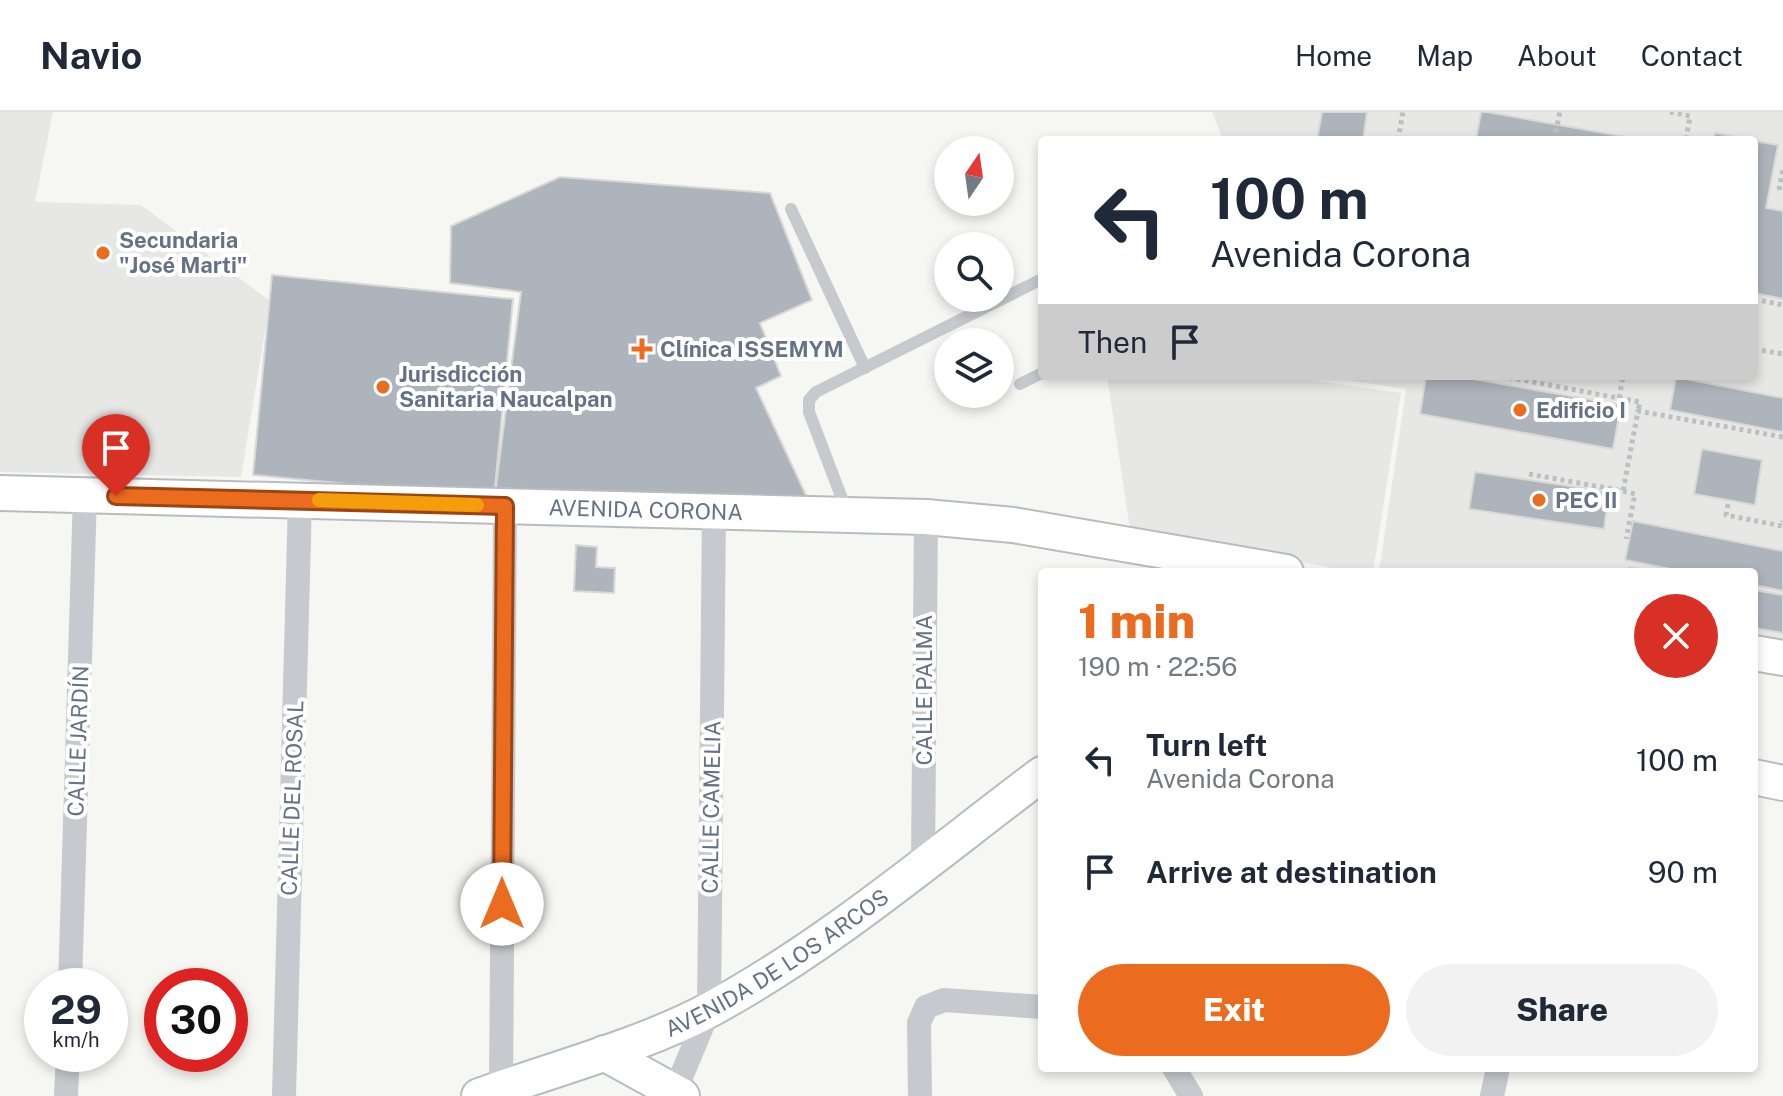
<!DOCTYPE html>
<meta charset="utf-8">
<style>
:root{--surface:#fff;--page:#f2f2f3;--text:#1f2937;--muted:#747a83;--line:#e0e1e3;--accent:#eb6c1f}
body{margin:0;font-family:"Public Sans",sans-serif;background:var(--page);color:var(--text);height:100vh;display:flex;flex-direction:column;font-size:30px;white-space:nowrap}
*{box-sizing:border-box;margin:0}
p{font-size:26px;color:var(--muted)}
.icon{flex:none;width:44px;height:44px;fill:none;stroke:currentColor;stroke-width:2;stroke-linecap:round;stroke-linejoin:round}
.map{position:relative;flex:1;overflow:hidden}
.drawer{position:absolute;left:1038px;top:456px;width:720px;height:504px;display:flex;flex-direction:column;background:var(--surface);border-radius:8px;box-shadow:0 4px 12px #0003}
.drawer>*{flex:none}
.top-card{position:absolute;left:1038px;top:24px;width:720px;height:244px;border-radius:8px;box-shadow:0 4px 12px #0003;background:#fff;color:var(--text);overflow:hidden}
.needle{width:52px;rotate:13deg}
.tools{position:absolute;left:934px;top:24px;display:grid;gap:16px}
.tools a{display:grid;place-items:center;width:80px;height:80px;border-radius:50%;background:var(--surface);box-shadow:0 4px 12px #0003;font-size:40px}
.speed{position:absolute;left:24px;top:856px;display:flex;gap:16px;font-size:40px;font-weight:700;text-align:center}
.speed>*{display:grid;place-content:center;width:104px;height:104px;border-radius:50%;background:var(--surface);box-shadow:0 4px 12px #0003;line-height:1}
.speed small{font-size:20px;font-weight:400}
.speed .limit{border:12px solid #d22;background:#fff;color:#111}
.pin{position:absolute;display:grid;place-items:center;width:68px;height:68px;color:#fff;margin:-82px -34px;border-radius:50% 50% 50% 0;rotate:-45deg;box-shadow:0 0 8px #0007}
.pin .icon{rotate:45deg}
.me{position:absolute;width:88px;margin:-44px;rotate:0deg;stroke-linejoin:round;filter:drop-shadow(0 0 6px #0008)}
.turn{display:flex;align-items:center;gap:28px;height:168px;padding:0 40px;font-size:36px}
.turn .icon{width:104px;height:104px;stroke-width:2.5}
.turn b{display:block;font-size:56px;line-height:68px}
.then{display:flex;align-items:center;height:76px;padding:0 40px;background:#0003;gap:16px;font-size:30px}
.round{display:grid;place-items:center;flex:none;width:84px;height:84px;border-radius:42px;background:var(--page)}
.overview{display:flex;align-items:center;justify-content:space-between;height:136px;padding:0 40px}
h1{font-size:48px;font-weight:800;line-height:60px;color:var(--accent)}
.primary-button{display:flex;gap:16px;margin-top:auto;padding:16px 40px}
.primary-button a{flex:1;height:92px;border-radius:48px;background:var(--accent);color:#fff;font-size:32px;font-weight:800;line-height:92px;text-align:center}
.primary-button a+a{background:var(--page);color:var(--text)}
ul{padding:0;list-style:none}
li{display:flex;align-items:center;gap:24px;height:112px;padding:0 40px}
li div{flex:1}
li b{display:block;font-size:30px}
li em{font-style:normal}
header{display:flex;align-items:center;gap:48px;box-sizing:border-box;height:112px;padding:0 40px;background:var(--surface);border-bottom:2px solid var(--line)}
header strong{font-size:38px}
nav{display:flex;gap:44px;margin-inline-start:auto;font-size:28px}
.map>svg:first-child{display:block}
.built{fill:#e7e8e6}
.building{fill:#aeb4bb;stroke:#d8d8d6;stroke-width:2}
.lines{fill:none;stroke-linecap:round;stroke-linejoin:round}
.secondary-casing{stroke:#b8bcc1;stroke-width:38}
.path{stroke:#bdbfc2;stroke-width:5;stroke-dasharray:4 4;stroke-linecap:butt}
.lane{stroke:#c6c9cd;stroke-width:12}
.street{stroke:#c6c9cd;stroke-width:24}
.secondary{stroke:#fff;stroke-width:34}
.route-casing{stroke:#994614;stroke-width:20}
.route{stroke:#eb6c1f;stroke-width:14}
.slow{stroke:#f59e0b;stroke-width:14}
.poi-dot{fill:#eb6c1f;stroke:#fff;stroke-width:3}
.labels{text-anchor:middle;dominant-baseline:central;stroke-width:8;stroke-linejoin:round;paint-order:stroke}
.poi-label{font-size:22px;font-weight:bold;fill:#647285;stroke:#fff;text-anchor:start}
.street-label{font-size:22px;fill:#647285;stroke:#fff}
</style>
<header>
<strong>Navio</strong>
<nav><a>Home</a><a>Map</a><a>About</a><a>Contact</a></nav>
</header>
<div class="map">
<svg width="1783" height="984" viewBox="0 0 1783 984">
<rect width="100%" height="100%" fill="#f6f7f3"/>
<path class="built" d="M0 0H53L35 90 141 93 270 189 241 365 0 360Z
M1212 0H1783V541L1754 535V460H1379L1406 277 1319 264H1754V28H1223Z
M1107 264H1281L1401 281 1373 460H1354L1130 417Z"/>
<path class="building" d="M1322 0H1367L1363 28H1317Z
M1481 0H1487L1643 28H1476Z
M1715 21 1751 28H1713Z
M1754 29 1778 33 1766 96 1783 99V187L1754 181Z
M560 65 770 81 812 188 760 211 781 264 756 276 811 394 495 382 521 180 450 171 451 114Z
M272 163 513 187 494 386 253 363Z
M1426 264H1456L1621 293 1613 337 1420 302Z
M1676 265 1783 286V320L1670 298Z
M1702 337 1762 348 1755 393 1694 382Z
M1475 360 1609 380 1604 417 1469 397Z
M1633 409 1783 439V479L1754 473V460H1686L1625 448Z
M576 433 597 435 596 455 615 456 614 481 574 479Z
M1629 455 1654 460H1628Z
M1754 478 1783 483V521L1754 516Z"/>
<g class="lines">
<g class="secondary-casing">
<g id="secondary">
<path id="s1" d="M0 381 926 405 1013 413 1286 460"/>
<path d="M1754 541 1783 546"/>
<path d="M1754 665 1783 671"/>
<path d="M604 941 682 984"/>
<path id="s2" d="M479 984C553 957 642 934 711 897 830 832 934 743 1042 662"/>
</g>
</g>
<path class="path" d="M1670 0 1690 4 1686 28
M1398 28 1403 0
M1554 28 1560 0
M1779 78 1783 57
M1754 187 1783 193
M1754 237 1783 242
M1501 264 1640 290 1638 299
M1619 286 1623 264
M1529 362 1623 379 1638 299 1783 325
M1623 379 1635 382 1626 427
M1728 392 1726 403 1782 414 1783 409"/>
<path class="lane" d="M791 97 865 256
M1020 272 1042 261
M847 400 809 300V288L816 280 1042 167"/>
<path class="street" d="M923 752 926 405
M70 874 85 383
M1174 956 1191 984
M66 984 68 942
M284 984 300 388
M501 984 505 394
M673 984 709 898 714 399
M920 984 919 911 926 895 944 888 1042 895
M1492 984 1498 956"/>
<use href="#secondary" class="secondary"/>
</g>
<g class="lines">
<g class="route-casing">
<path id="route" d="M116 384 505 394 502 792"/>
</g>
<use href="#route" class="route"/>
<path class="slow" d="M319 388 477 393"/>
</g>
<g class="poi-dot">
<circle cx="103" cy="141" r="8"/>
<path d="M638 225h8v8h8v8h-8v8h-8v-8h-8v-8h8z"/>
<circle cx="383" cy="275" r="8"/>
<circle cx="1520" cy="298" r="8"/>
<circle cx="1539" cy="388" r="8"/>
</g>
<g class="labels">
<g class="poi-label">
<text x="119" y="128">Secundaria<tspan x="119" dy="25">"José Marti"</tspan></text>
<text x="660" y="237">Clínica ISSEMYM</text>
<text x="399" y="262">Jurisdicción<tspan x="399" dy="25">Sanitaria Naucalpan</tspan></text>
<text x="1536" y="298">Edificio I</text>
<text x="1555" y="388">PEC II</text>
</g>
<g class="street-label">
<text stroke="none"><textPath href="#s1" startOffset="646">AVENIDA CORONA</textPath></text>
<text transform="translate(924 578) rotate(-90)">CALLE PALMA</text>
<text transform="translate(78 629) rotate(-88)">CALLE JARDÍN</text>
<text transform="translate(292 686) rotate(-88)">CALLE DEL ROSAL</text>
<text transform="translate(711 695) rotate(-89)">CALLE CAMELIA</text>
<text stroke="none"><textPath href="#s2" startOffset="328">AVENIDA DE LOS ARCOS</textPath></text>
</g>
</g>
</svg>
<div class="tools">
<a><svg class="needle" viewBox="-14 -14 28 28"><path d="M0-13l5 13h-10z" fill="#e53935"/><path d="M0 13l5-13h-10z" fill="#747a83"/></svg></a>
<a><svg class="icon" aria-label="search" viewBox="0 0 24 24"><circle cx="10" cy="10" r="6"/><path d="M15 15l6 6"/></svg></a>
<a><svg class="icon" aria-label="layers" viewBox="0 0 24 24"><path d="M12 4l9 5-9 5-9-5zM3 14l9 5 9-5"/></svg></a>
</div>
<div class="speed"><div>29<small>km/h</small></div><div class="limit">30</div></div>
<div class="pin" style="left:116px;top:384px;background:#d93025"><svg class="icon" aria-label="arrive" viewBox="0 0 24 24"><path d="M6 21V4h12l-3 4 3 4H6"/></svg></div>
<svg class="me" style="left:502px;top:792px" viewBox="-20 -20 40 40"><circle r="19" fill="#fff"/><path d="M0-13L10 11 0 6-10 11z" fill="#eb6c1f"/></svg>
<div class="top-card">
<div class="turn"><svg class="icon" aria-label="left" viewBox="0 0 24 24"><path d="M17 20v-9H6M10 6l-5 5 5 5"/></svg><div><b>100 m</b>Avenida Corona</div></div>
<div class="then">Then<svg class="icon" aria-label="arrive" viewBox="0 0 24 24"><path d="M6 21V4h12l-3 4 3 4H6"/></svg></div>
</div>
<section class="drawer">
<div class="overview"><div><h1>1 min</h1><p>190 m · 22:56</p></div><a class="round" style="background:#d93025;color:#fff"><svg class="icon" aria-label="close" viewBox="0 0 24 24"><path d="M6 6l12 12M18 6L6 18"/></svg></a></div>
<ul>
<li><svg class="icon" aria-label="left" viewBox="0 0 24 24"><path d="M17 20v-9H6M10 6l-5 5 5 5"/></svg><div><b>Turn left</b><p>Avenida Corona</p></div><em>100 m</em></li>
<li><svg class="icon" aria-label="arrive" viewBox="0 0 24 24"><path d="M6 21V4h12l-3 4 3 4H6"/></svg><div><b>Arrive at destination</b></div><em>90 m</em></li>
</ul>
<div class="primary-button"><a>Exit</a><a>Share</a></div>
</section>
</div>
